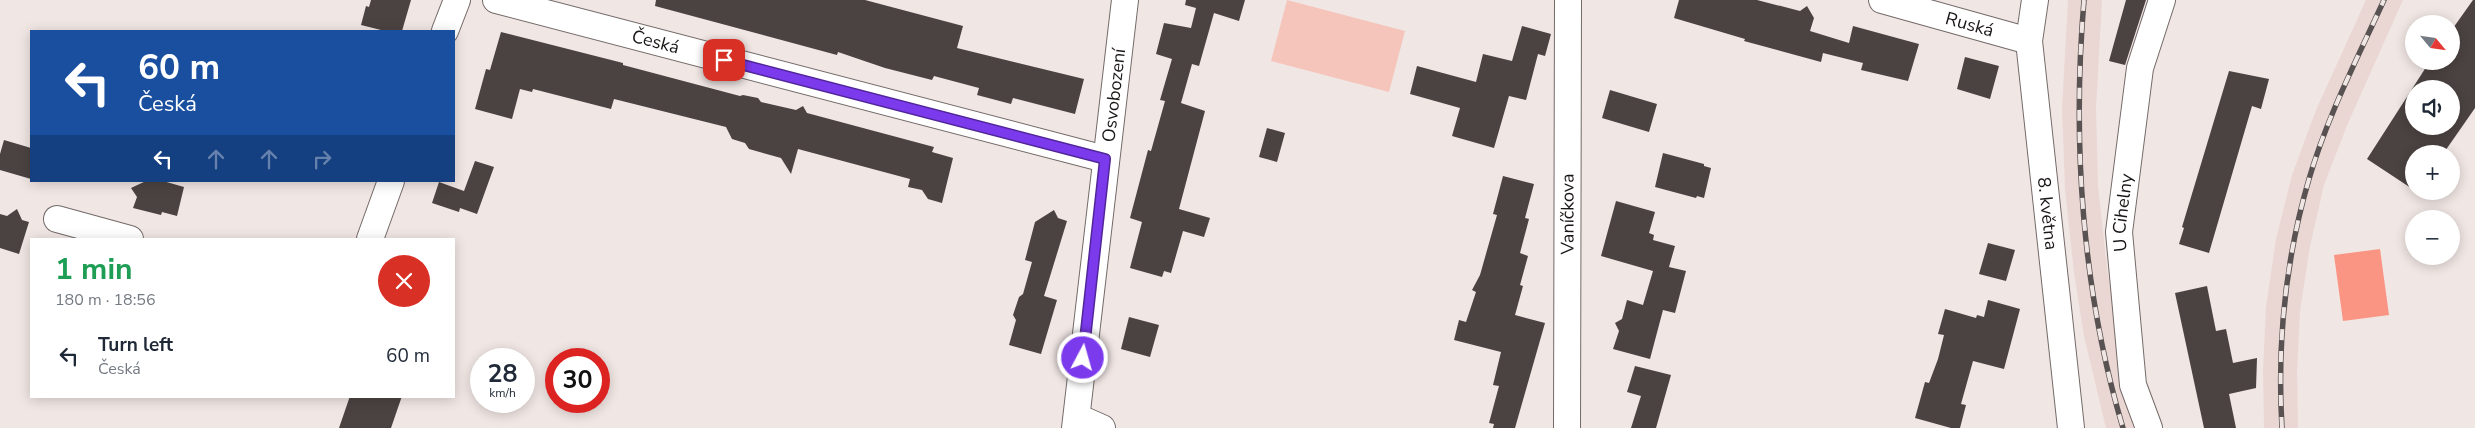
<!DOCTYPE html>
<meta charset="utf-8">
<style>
:root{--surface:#fff;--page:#f6f6f7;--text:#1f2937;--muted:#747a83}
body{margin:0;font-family:"Nunito Sans",sans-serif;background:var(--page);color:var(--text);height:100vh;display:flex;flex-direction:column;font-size:19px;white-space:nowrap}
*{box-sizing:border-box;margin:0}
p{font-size:16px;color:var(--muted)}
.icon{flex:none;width:28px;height:28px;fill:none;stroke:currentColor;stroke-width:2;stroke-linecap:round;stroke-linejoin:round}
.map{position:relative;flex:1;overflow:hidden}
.panel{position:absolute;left:30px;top:238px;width:425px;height:160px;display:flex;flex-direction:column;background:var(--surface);border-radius:0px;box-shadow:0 2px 12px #0003}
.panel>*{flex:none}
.top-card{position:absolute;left:30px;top:30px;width:425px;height:152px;border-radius:0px;box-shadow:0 2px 12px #0003;background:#1a4fa0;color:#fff;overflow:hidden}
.needle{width:32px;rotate:119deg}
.buttons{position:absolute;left:2405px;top:15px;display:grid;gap:10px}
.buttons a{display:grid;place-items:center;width:55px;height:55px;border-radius:50%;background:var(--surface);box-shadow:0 2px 12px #0003;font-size:25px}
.speed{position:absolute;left:470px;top:348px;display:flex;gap:10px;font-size:25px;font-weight:700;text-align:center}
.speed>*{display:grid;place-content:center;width:65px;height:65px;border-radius:50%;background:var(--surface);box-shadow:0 2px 12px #0003;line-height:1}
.speed small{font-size:12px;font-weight:400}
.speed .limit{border:8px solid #d22;background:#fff;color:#111}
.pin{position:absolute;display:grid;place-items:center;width:42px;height:42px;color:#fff;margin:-21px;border-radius:10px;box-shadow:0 2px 8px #0006}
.me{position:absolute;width:55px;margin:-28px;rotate:6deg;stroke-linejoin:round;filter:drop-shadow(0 0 4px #0008)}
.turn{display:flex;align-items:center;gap:18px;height:105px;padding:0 25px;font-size:22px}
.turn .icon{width:65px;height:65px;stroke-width:2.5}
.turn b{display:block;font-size:35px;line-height:42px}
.lanes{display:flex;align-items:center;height:48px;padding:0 25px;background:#0003;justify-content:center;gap:25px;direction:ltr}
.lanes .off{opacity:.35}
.round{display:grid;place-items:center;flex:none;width:52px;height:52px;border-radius:26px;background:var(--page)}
.summary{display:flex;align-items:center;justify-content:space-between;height:85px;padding:0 25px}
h1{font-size:30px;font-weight:700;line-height:38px;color:#1e9e55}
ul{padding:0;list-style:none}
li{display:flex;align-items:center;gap:15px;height:65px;padding:0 25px}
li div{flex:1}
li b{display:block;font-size:19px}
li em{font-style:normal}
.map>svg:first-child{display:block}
.built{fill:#ead7d3}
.green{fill:#f5c5bb}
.water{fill:#fb9583}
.building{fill:#4b4341;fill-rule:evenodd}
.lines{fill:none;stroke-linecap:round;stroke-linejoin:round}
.minor-casing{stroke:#736a68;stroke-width:28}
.minor{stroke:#fff;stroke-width:26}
.rail-casing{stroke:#585352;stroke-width:5.5}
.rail{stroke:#f0e6e4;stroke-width:4;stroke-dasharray:11;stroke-linecap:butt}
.route-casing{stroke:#51269a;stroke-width:12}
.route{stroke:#7c3aed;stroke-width:9}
.labels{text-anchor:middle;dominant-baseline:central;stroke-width:5;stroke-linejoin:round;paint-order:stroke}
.street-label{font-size:18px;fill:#191615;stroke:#f0e6e4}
</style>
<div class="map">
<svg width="2475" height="428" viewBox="0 0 2475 428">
<rect width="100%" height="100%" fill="#f0e6e4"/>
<path class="built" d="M2068 0H2102L2096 108 2098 186 2107 268 2117 329 2142 428H2106L2084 336 2074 273 2065 189 2062 108Z
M2366 0H2403L2348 123 2324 185 2310 246 2300 311 2297 371 2298 428H2264L2263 371 2266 307 2276 239 2292 175 2316 110Z"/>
<path class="green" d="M1287 0 1405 31 1389 92 1271 61Z"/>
<path class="water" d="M2380 249 2389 315 2343 321 2334 255Z"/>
<path class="building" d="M371 0H411L402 31H385L361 25 366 6 369 7Z
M656 0H865L963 26 957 48 1084 79 1075 114 1013 98 1011 104 977 95 979 88 934 76 932 80 885 68 838 52 837 55 655 6Z
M1186 0H1245L1239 21 1214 13 1199 66 1192 64 1181 103 1205 111 1179 209 1210 218 1204 237 1183 231 1171 273 1164 271 1162 277 1130 268 1142 222 1130 218 1148 150 1151 151 1165 101 1160 100 1172 59 1156 54 1164 23 1191 28 1196 8 1185 5Z
M1679 0H1757L1800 11 1807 6 1814 18 1810 31 1849 43 1853 26 1919 44 1908 81 1861 70 1863 63 1823 53 1821 62 1744 41 1745 39 1674 18Z
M2126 0H2146L2125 65 2109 61Z
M2473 0H2475V108L2443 154H2414V190L2367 159 2430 61H2451V31ZM2414 89H2451V126H2414Z
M1522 26 1551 34 1545 56 1538 54 1526 100 1509 96 1494 148 1452 136 1460 108 1410 94 1417 66 1476 82 1483 54 1512 61Z
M501 32 623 63V65L740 96 743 95 758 98 761 102 796 110 803 106 807 113 934 147 932 152 953 158 942 203 928 199 922 190 908 187 910 179 798 149 791 174 781 158 749 149 745 143 732 139 726 127 614 99 611 109 533 89 532 92 520 89 512 119 475 109 486 69 490 70Z
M1965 57 1999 66 1990 99 1957 89Z
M2229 71 2269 79 2261 109 2252 106 2209 253 2179 244 2184 228 2182 227Z
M1610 90 1657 104 1649 132 1602 118Z
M1267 128 1285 133 1277 162 1259 157Z
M4 140 31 148V179L0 170V154Z
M1663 153 1704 164V166L1711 168 1704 198 1697 196 1696 198 1655 187Z
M475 161 494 167 477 214 460 208 459 212 432 203 439 182 464 191Z
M1503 176 1534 184 1525 218 1529 219 1520 253 1528 256 1520 285 1523 286 1515 315 1545 323 1515 428H1493L1494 424 1489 423 1499 386 1493 385 1501 352 1454 340 1459 320 1466 322 1476 292 1472 290 1480 275 1497 215 1493 214Z
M146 181H163L184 187 177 216 162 212 161 215 133 208 137 197 131 188Z
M1616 201 1655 212 1649 233 1654 235 1653 240 1675 246 1669 267 1686 271 1675 313 1663 310 1650 359 1613 349 1619 331 1615 323 1622 319 1627 300 1643 305 1653 271 1601 256Z
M17 209 22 220 29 222 19 254 0 248V214L7 216Z
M1054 210 1058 218 1067 221 1044 296 1057 300 1041 354 1009 345 1016 320 1013 315 1019 297 1023 294 1032 262 1025 260 1035 222Z
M1988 243 2015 250 2006 281 1979 274Z
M2207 286 2216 331 2226 329 2233 363 2257 358 2256 388 2229 394 2236 428H2204L2175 293Z
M1988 300 2020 309 2004 369 1973 361 1961 404 1966 405 1960 428H1951L1915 418 1925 382 1929 383 1938 359 1944 335 1938 334 1945 309 1976 318 1977 315 1984 317Z
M1129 317 1159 325 1150 357 1121 349Z
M1635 366 1671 375 1656 428H1631L1641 396 1627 392Z
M350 396H402L391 428H339Z"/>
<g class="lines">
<g class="minor-casing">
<g id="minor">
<path id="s1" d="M496 0 1105 159"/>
<path id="s2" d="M1882 0 2029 41"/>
<path id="s3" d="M2035 0 2029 41 2071 428"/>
<path d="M445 31 457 0"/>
<path d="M57 219 130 239"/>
<path d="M370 239 391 181"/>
<path d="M1077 417 1102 428"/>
<path id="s4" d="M1075 428 1125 0"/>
<path id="s5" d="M1567 428 1568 0"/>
<path id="s6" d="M2149 428 2133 385 2119 232 2140 68 2162 0"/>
</g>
</g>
<use href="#minor" class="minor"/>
<g class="rail-casing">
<path id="rail" d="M2084 0C2072 142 2082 291 2123 428
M2282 428C2277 344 2285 261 2309 179 2327 117 2357 59 2384 0"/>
</g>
<use href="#rail" class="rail"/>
</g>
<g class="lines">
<g class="route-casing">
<path id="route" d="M724 60 1105 159 1083 358"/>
</g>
<use href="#route" class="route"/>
</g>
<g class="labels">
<g class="street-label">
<text stroke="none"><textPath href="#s2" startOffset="91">Ruská</textPath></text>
<text stroke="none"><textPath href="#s1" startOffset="165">Česká</textPath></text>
<text stroke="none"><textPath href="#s4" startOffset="335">Osvobození</textPath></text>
<text stroke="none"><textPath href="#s6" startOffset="219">U Cihelny</textPath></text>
<text stroke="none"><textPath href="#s5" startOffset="214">Vaníčkova</textPath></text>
<text stroke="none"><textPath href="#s3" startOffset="215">8. května</textPath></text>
</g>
</g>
</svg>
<div class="buttons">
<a><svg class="needle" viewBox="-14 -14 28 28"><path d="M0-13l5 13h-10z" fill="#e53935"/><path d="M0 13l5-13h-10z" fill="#747a83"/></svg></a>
<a><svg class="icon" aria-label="sound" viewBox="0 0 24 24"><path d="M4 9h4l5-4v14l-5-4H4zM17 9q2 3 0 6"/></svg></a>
<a>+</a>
<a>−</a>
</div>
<div class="speed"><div>28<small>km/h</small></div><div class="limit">30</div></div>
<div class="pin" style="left:724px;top:60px;background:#d93025"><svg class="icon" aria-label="arrive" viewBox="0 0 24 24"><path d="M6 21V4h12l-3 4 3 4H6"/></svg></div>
<svg class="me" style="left:1083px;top:358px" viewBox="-20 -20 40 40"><circle r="17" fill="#7c3aed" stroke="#fff" stroke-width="3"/><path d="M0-11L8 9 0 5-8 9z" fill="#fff"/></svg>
<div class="top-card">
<div class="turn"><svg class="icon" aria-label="left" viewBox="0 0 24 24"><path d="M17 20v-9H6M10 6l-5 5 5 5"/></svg><div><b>60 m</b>Česká</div></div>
<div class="lanes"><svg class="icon" aria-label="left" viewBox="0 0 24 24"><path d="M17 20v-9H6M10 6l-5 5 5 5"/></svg><svg class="icon off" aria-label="ahead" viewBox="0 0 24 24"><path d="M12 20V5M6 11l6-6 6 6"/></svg><svg class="icon off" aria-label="ahead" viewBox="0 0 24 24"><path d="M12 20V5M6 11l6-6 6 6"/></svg><svg class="icon off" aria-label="right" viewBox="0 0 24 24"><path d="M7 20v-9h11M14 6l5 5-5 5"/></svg></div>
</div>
<section class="panel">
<div class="summary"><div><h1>1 min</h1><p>180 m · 18:56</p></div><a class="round" style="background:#d93025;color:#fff"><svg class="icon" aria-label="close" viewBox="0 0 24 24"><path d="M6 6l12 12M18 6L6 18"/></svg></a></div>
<ul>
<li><svg class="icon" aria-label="left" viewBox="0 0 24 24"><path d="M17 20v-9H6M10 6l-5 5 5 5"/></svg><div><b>Turn left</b><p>Česká</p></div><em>60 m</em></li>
</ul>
</section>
</div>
